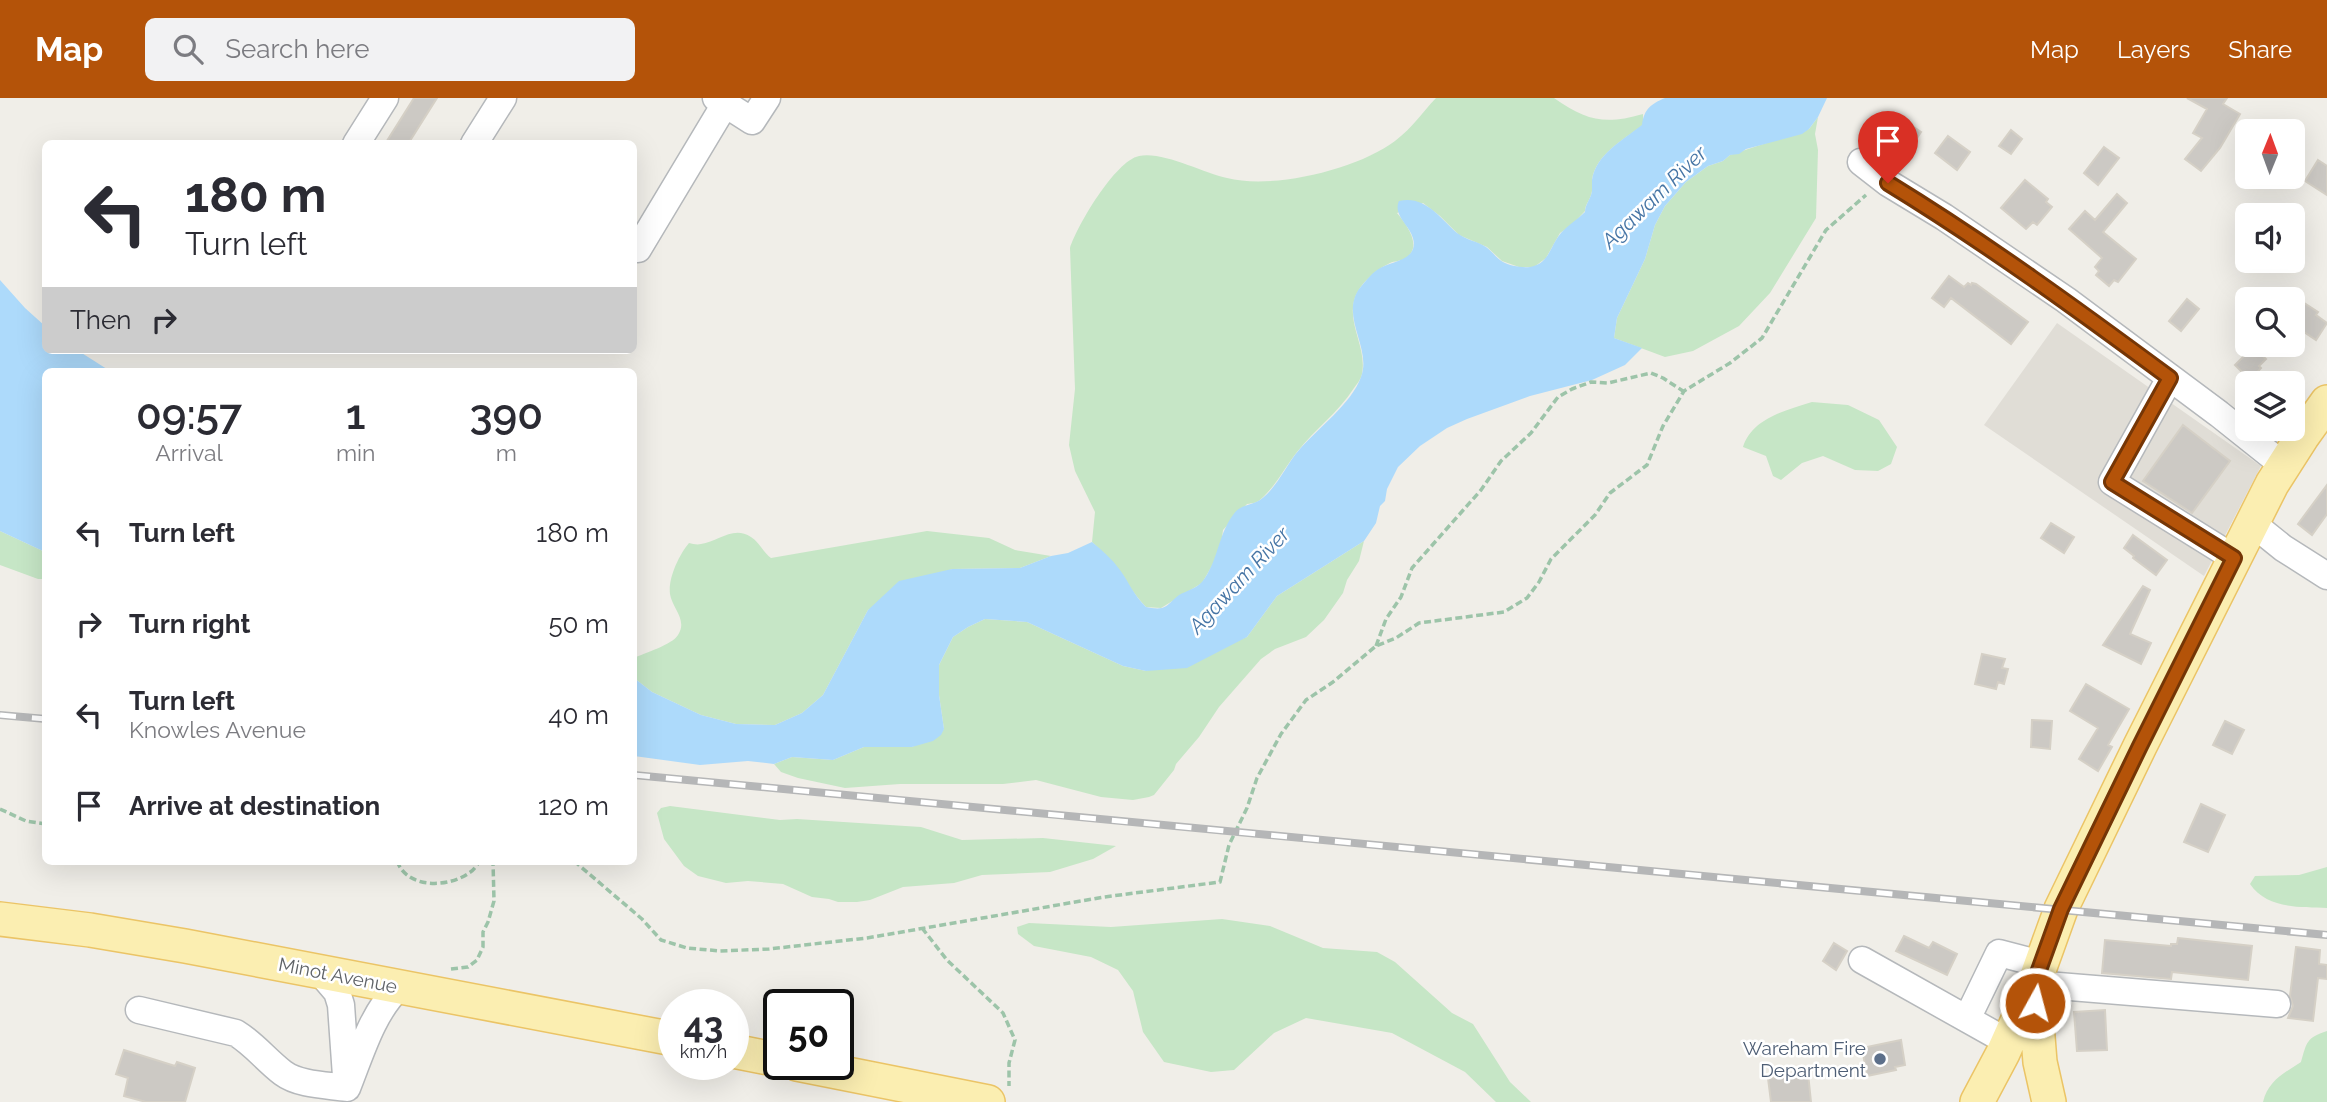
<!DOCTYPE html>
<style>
:root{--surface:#fff;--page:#f2f2f3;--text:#2b2b33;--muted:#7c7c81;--accent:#b45309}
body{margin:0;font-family:Raleway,sans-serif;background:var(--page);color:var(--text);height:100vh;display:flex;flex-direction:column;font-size:26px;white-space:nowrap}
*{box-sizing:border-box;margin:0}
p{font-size:23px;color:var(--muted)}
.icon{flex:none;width:38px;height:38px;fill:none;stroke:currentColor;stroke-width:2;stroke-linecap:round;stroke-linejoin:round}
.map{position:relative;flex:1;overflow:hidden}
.sheet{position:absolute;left:42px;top:270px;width:595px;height:497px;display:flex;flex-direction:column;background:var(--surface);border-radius:10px;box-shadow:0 7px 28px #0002}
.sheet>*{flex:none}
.banner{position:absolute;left:42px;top:42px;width:595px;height:214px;border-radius:10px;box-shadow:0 7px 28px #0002;background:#fff;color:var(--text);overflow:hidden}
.needle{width:46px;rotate:1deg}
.controls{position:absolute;left:2235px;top:21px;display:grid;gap:14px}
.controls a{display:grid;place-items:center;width:70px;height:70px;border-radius:10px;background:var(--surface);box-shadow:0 7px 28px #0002;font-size:35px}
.speed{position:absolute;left:658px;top:891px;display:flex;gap:14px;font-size:35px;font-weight:700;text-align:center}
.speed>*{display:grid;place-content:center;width:91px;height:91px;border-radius:50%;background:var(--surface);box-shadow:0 7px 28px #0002;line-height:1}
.speed small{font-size:18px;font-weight:400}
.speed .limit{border:4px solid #111;border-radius:10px;background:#fff;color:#111}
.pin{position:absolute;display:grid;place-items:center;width:60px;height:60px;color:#fff;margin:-72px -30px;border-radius:50% 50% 50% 0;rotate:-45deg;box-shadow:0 0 7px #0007}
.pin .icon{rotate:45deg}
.me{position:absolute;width:77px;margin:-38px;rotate:7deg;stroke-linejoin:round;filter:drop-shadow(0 0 5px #0008)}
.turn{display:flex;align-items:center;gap:24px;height:147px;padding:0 28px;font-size:32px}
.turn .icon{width:91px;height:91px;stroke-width:2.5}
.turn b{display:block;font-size:49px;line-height:60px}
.then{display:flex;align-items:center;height:66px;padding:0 28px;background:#0003;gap:14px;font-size:26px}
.eta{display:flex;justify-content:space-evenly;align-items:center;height:119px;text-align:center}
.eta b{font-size:42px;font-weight:600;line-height:49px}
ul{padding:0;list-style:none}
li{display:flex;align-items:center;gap:21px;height:91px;padding:0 28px}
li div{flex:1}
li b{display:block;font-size:26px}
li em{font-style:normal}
header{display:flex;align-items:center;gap:42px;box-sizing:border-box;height:98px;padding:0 35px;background:var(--accent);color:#fff}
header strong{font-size:33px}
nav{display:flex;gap:38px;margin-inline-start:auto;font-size:24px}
.search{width:490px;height:63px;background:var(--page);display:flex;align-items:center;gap:18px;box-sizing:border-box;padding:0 24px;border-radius:10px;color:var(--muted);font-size:26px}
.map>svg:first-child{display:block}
.education{fill:#e0ddd6}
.green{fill:#c6e6c6}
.water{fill:#addafb}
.building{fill:#ccc9c4;stroke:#d5d0c6;stroke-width:2}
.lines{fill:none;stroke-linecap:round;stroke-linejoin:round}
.minor-casing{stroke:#b5b8bb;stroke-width:29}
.major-casing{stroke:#ebc466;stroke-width:36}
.path{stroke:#9dc4a9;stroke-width:3.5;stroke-dasharray:7 3.5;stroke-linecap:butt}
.minor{stroke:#fff;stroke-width:26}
.major{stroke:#fbeeb1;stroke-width:33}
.rail-casing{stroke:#b5b6b7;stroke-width:8}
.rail{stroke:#fff;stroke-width:5;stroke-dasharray:16;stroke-linecap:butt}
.route-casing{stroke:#753606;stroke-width:18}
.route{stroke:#b45309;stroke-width:12}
.service-dot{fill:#5c6f8a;stroke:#fff;stroke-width:2.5}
.labels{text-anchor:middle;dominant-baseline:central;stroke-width:5;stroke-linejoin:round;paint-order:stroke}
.street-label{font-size:19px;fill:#5f6367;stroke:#fff}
.service-label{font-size:19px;fill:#4e5e75;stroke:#fff;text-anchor:end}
.water-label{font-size:21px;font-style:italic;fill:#4675a5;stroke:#fff}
</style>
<header>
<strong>Map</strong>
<div class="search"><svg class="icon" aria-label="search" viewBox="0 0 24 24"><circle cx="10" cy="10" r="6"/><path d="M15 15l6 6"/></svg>Search here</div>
<nav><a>Map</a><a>Layers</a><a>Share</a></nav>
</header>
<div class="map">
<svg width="2327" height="1004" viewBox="0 0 2327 1004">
<rect width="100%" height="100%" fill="#f0eee8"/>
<path class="education" d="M2057 225 2261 368 2204 478 1984 327Z"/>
<path class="green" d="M1436 0H1554C1587 23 1605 27 1643 16V27C1623 42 1596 56 1592 82 1592 84 1592 91 1592 93 1591 101 1585 106 1585 113L1572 127 1560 135 1546 160 1534 169H1519L1502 163 1487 149 1459 137 1440 118 1423 105 1397 115C1406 126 1424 149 1405 161 1401 163 1394 163 1390 165 1375 172 1358 187 1354 203 1348 228 1367 250 1362 276 1361 281 1357 286 1354 290 1338 315 1315 331 1297 354 1285 369 1276 388 1261 401 1257 405 1253 405 1247 406L1223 432 1221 447 1213 466 1202 485 1161 510 1146 509C1125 486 1116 465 1092 444L1095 414 1075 373 1069 347 1075 291 1070 150C1077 128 1115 63 1139 58 1163 53 1203 75 1227 80 1273 92 1358 71 1395 43 1413 29 1421 16 1436 0Z
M1818 19 1815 36 1818 52 1816 120 1770 195 1739 228 1693 253 1665 259 1614 240 1617 220 1645 161 1655 127 1665 108 1686 84 1708 68 1723 63 1730 57 1809 31Z
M1812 304 1848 307 1879 322 1897 349 1891 366 1878 373 1855 372 1823 358 1802 365 1781 382 1773 378 1766 358 1743 349C1752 320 1787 312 1812 304Z
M0 433 45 454V481H38L0 467Z
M927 433 989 440 1015 452 1051 458 1020 470 952 471 868 512 823 597 802 615 775 627 736 626 701 617 652 594 634 580V560C644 555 672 547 678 537 688 522 672 510 670 496 668 480 679 457 689 445 693 446 697 447 701 446 718 444 733 427 751 439 759 444 763 454 771 460Z
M1364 443 1359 463 1347 482 1343 495 1324 522 1306 539 1275 551 1261 561 1219 609 1199 639 1176 666 1174 672 1154 697 1149 699 1133 702 1101 699 1036 682 1003 686H900L845 690 798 680 781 674 774 666 792 659 833 662 864 649H912L944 631 939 597V567L953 539 968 529 985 521 1027 524 1123 568 1146 573 1247 539 1277 498Z
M670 708 780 722 797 721 921 729 962 742 1043 740 1116 748 1093 761 1050 774 982 777 954 785 903 789 870 802 857 804H838L829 801 812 799 783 786 748 783 726 785 698 778 684 768 664 741 657 715 661 710Z
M2327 769V810C2300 809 2267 811 2250 786L2255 778 2299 777Z
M1222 821 1270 828 1323 850 1377 854 1395 864 1452 915 1473 926 1510 984 1531 1004H1496L1465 974 1392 935 1306 920 1274 935 1234 972 1211 974 1164 964 1143 934 1133 893 1118 872 1091 859 1034 848 1018 836 1017 829 1029 825 1111 829Z
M2327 933V1004H2263C2268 983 2284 975 2301 964 2307 944 2306 940 2327 933Z"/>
<path class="water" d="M1665 0H1827L1818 19 1809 31 1802 36 1746 51 1739 56 1730 57 1723 63 1708 68 1686 84 1665 108 1655 127 1645 161 1617 220 1614 240 1642 250 1625 267 1592 282 1530 298 1467 321 1447 330 1420 348 1398 369 1387 391 1385 403 1380 408 1376 425 1364 443 1277 498 1247 539 1187 570 1146 573 1123 568 1027 524 985 521 968 529 953 539 939 567V597L944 631 941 637 933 643 912 649H864L833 662 792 659 774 666 748 663 700 667 634 658V580L652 594 701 617 736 626 775 627 802 615 823 597 868 512 899 483 952 471 1020 470 1051 458 1068 455 1092 444C1102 452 1112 461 1120 472 1130 486 1133 496 1146 509 1151 510 1157 511 1162 510 1169 508 1173 501 1179 497 1186 493 1197 490 1202 484 1218 464 1218 437 1233 417 1240 406 1251 408 1260 402 1277 390 1286 367 1299 352 1317 331 1352 305 1361 279 1372 250 1340 219 1359 191 1364 185 1371 176 1377 172 1388 164 1408 164 1413 151 1419 132 1391 120 1399 103 1425 97 1440 120 1457 135 1466 142 1477 143 1486 149 1492 153 1496 160 1503 164 1510 168 1526 171 1534 168 1550 163 1551 146 1561 135 1568 127 1577 122 1585 114 1585 106 1591 101 1592 93 1592 92 1592 84 1592 82 1596 56 1623 42 1642 27 1644 11 1651 6 1665 0Z
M0 182 25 210 45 228 46 252H77L110 273H46L45 454 0 433Z"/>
<path class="building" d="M414 0H437L408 46H385Z
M2187 0H2227L2223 6 2240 16 2220 50 2201 73 2185 61 2202 40 2193 35 2207 11Z
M1902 21 1921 34 1909 52 1890 38Z
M2011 32 2022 41 2011 56 1999 48Z
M1948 38 1970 54 1957 72 1935 55Z
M2104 49 2119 60 2098 87 2084 75Z
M2318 62 2327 68V97L2305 83Z
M2025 82 2048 101 2046 104 2052 109 2037 127 2033 124 2026 131 2001 110Z
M2117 96 2127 105 2103 134 2136 161 2118 184 2114 182 2109 188 2096 177 2099 173 2095 169 2102 160 2069 131 2085 113 2095 122Z
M1949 178 1964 189 1968 185 1971 187 1972 185 1976 186 2028 224 2011 246 1951 200 1944 209 1932 200Z
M2292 197 2318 214 2316 217 2327 225 2316 242 2292 226Z
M2187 201 2199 211 2181 233 2169 223Z
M2253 249 2266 261 2259 268 2261 270 2250 282 2235 267Z
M2183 327 2230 363 2192 415 2143 383Z
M2327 387V416L2312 437 2298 426Z
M2051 425 2074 439 2064 455 2041 440Z
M2133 437 2167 462 2156 477 2133 460 2134 458 2124 450Z
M2143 488 2150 492 2130 536 2151 545 2141 566 2103 547Z
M1982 556 2005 561 2002 570 2008 571 2004 586 1998 584 1996 591 1975 586Z
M2086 586 2129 611 2108 647 2112 649 2098 673 2079 661 2098 630 2070 613Z
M2032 622 2052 623 2050 651 2031 649Z
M2225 623 2244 632 2232 656 2213 647Z
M2201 706 2225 717 2208 754 2184 744Z
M1904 838 1929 850 1933 844 1957 856 1947 877 1896 853Z
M2178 840 2252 848 2248 882 2172 874 2171 881 2102 875 2105 842 2171 848V846H2177Z
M1834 845 1847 853 1836 872 1823 863Z
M2296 849 2320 852 2319 866 2327 867V881L2318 880 2313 923 2288 920 2293 908 2290 898Z
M2105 912 2107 952 2077 953 2074 914Z
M1901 942 1905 967 1895 969 1896 972 1867 978 1862 950Z
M124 952 175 968 177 964 195 970 185 1004H146L124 998 128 980 116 976Z
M1808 975 1811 1004H1771L1768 980Z"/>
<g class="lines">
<g class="minor-casing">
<path id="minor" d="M716 0 752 23 767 0
M356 46 385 0
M474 46 503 0
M1861 64 1888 85 1944 119 2066 202 2219 316 2283 367
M638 151 725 6
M2170 280 2112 384 2234 460
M2252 425 2283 450 2327 478
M1862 862 2008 944
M320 874 337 894 341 907 346 978
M2034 886 2277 906
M139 912 236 935C254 946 266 962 283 975 299 987 327 987 347 990 361 955 372 915 399 889
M1967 921 1999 855 2041 866"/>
</g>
<g class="major-casing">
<path id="major" d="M0 821 90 832 185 848 674 941
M2034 889 2040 964 2049 1004
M733 953 779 962
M797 966 988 1004
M1977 1004 2003 955 2034 886 2061 811 2140 648 2272 386 2302 339 2327 304"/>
</g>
<path class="path" d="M1376 548 1386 521 1401 499 1412 470 1481 392 1501 363 1531 335 1558 299 1572 291 1591 284 1608 285 1651 275 1663 280 1683 293
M0 711 26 723 46 726
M397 763C407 791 448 790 469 775 473 773 477 767 480 763
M574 763 642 821 661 842 687 850 720 853 769 851 867 840 1104 799 1220 784 1229 747 1247 710 1257 680 1281 636 1306 602 1333 584 1376 548 1396 540 1419 525 1504 514 1527 500 1539 484 1551 461 1595 417 1610 395 1647 367 1663 328 1684 293 1730 265 1762 240 1826 132 1866 97
M922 830 947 862 1003 915 1015 942 1009 965V988
M451 871 468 869 477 862 483 849V834L488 824 494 803 493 763"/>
<use href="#minor" class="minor"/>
<use href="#major" class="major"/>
<g class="rail-casing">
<path id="rail" d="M0 617 46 621
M634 677 2327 837"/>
</g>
<use href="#rail" class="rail"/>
</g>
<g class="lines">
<g class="route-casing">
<path id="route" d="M1888 85C1986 145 2078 212 2170 280L2112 384 2234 460 2140 648 2061 811 2034 886 2035 905"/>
</g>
<use href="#route" class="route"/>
</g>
<circle class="service-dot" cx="1880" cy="961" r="7"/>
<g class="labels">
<g class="street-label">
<text transform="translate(338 877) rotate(11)">Minot Avenue</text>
</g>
<g class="service-label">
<text x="1866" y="950">Wareham Fire<tspan x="1866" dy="22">Department</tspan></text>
</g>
<g class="water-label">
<text transform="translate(1654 99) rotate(-44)">Agawam River</text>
<text transform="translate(1239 482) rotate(-47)">Agawam River</text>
</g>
</g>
</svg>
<div class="controls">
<a><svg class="needle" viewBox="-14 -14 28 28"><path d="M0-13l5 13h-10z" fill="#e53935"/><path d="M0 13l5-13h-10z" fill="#7c7c81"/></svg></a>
<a><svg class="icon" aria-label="sound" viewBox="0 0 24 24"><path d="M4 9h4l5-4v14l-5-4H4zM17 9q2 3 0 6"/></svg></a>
<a><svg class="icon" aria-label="search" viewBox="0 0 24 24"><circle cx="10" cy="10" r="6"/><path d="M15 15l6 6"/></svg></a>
<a><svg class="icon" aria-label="layers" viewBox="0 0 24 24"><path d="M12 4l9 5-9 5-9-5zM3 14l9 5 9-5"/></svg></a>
</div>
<div class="speed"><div>43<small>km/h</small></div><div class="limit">50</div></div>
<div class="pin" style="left:1888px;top:85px;background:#d93025"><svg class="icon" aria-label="arrive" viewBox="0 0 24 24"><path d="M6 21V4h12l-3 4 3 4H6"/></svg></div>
<svg class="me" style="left:2035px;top:905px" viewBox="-20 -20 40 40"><circle r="17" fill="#b45309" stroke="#fff" stroke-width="3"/><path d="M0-11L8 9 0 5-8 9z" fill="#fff"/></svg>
<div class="banner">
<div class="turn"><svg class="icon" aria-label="left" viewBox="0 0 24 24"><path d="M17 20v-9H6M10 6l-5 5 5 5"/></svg><div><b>180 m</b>Turn left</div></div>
<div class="then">Then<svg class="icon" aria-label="right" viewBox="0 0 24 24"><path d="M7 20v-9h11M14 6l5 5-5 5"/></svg></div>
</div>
<section class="sheet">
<div class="eta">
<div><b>09:57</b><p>Arrival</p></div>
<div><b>1</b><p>min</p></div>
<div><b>390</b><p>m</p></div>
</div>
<ul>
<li><svg class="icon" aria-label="left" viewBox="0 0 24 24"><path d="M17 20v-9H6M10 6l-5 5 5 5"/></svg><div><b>Turn left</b></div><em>180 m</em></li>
<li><svg class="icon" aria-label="right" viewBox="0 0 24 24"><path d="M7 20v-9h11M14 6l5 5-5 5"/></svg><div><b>Turn right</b></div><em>50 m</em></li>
<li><svg class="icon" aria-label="left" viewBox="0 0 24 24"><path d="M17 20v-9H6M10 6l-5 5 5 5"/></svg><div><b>Turn left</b><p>Knowles Avenue</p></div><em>40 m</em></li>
<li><svg class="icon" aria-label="arrive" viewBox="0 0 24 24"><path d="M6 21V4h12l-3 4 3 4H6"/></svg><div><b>Arrive at destination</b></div><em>120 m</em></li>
</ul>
</section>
</div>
